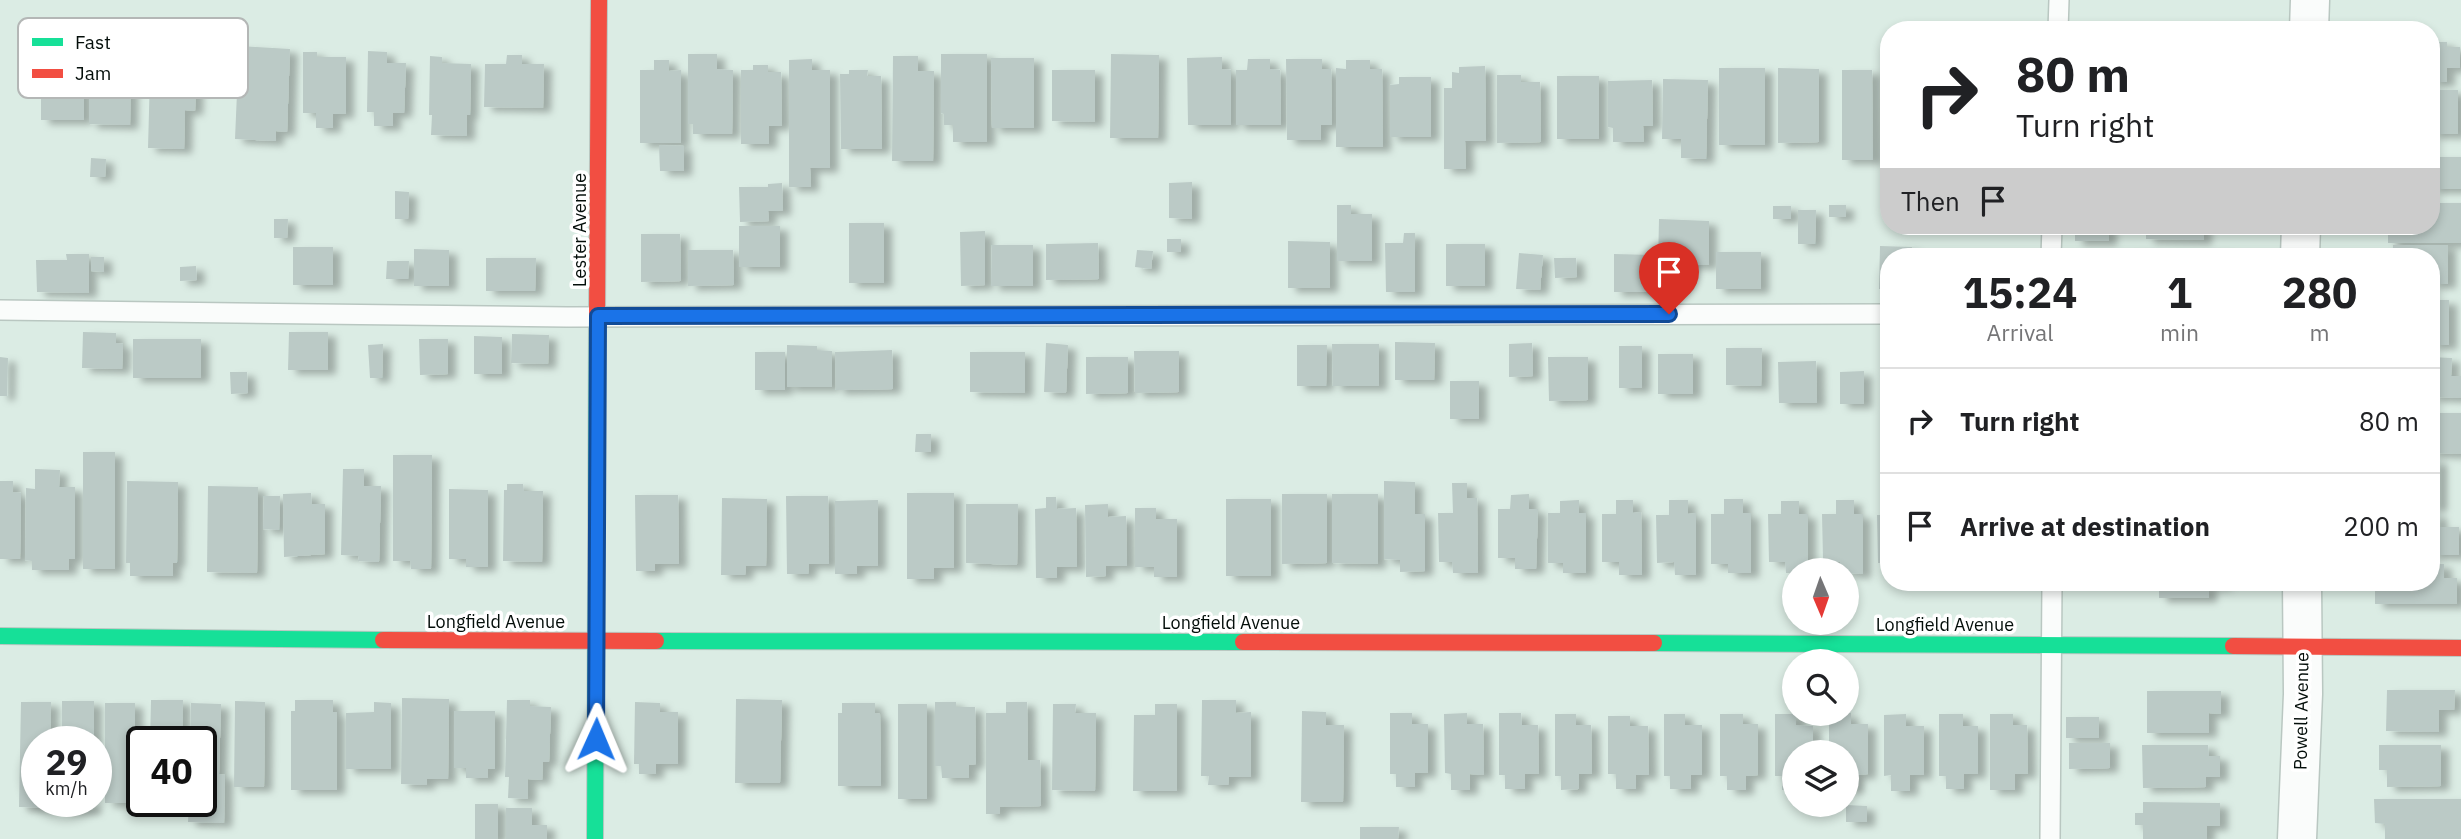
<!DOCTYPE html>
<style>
:root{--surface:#fff;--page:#f6f6f6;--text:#202124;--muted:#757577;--line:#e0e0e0}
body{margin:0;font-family:"IBM Plex Sans",sans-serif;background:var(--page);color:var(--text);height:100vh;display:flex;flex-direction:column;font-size:26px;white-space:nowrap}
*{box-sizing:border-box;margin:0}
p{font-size:23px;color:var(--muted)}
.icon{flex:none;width:38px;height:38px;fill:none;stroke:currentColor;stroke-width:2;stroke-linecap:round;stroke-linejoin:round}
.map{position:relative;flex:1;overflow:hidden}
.side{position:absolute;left:1880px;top:248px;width:560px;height:343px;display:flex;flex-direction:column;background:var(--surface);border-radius:28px;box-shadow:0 4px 10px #0003}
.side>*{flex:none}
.hud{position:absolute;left:1880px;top:21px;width:560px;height:214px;border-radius:28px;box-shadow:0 4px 10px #0003;background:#fff;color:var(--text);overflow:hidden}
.needle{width:46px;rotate:178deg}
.controls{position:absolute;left:1782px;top:558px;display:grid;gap:14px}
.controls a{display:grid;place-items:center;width:77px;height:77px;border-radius:50%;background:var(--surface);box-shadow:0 4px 10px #0003;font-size:35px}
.speed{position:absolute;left:21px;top:726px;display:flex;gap:14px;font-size:35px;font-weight:700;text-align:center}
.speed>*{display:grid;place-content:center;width:91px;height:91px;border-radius:50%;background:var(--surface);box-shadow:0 4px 10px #0003;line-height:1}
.speed small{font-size:18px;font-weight:400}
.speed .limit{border:4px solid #111;border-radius:10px;background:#fff;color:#111}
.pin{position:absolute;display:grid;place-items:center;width:60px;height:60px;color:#fff;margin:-72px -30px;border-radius:50% 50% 50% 0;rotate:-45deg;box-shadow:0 0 7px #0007}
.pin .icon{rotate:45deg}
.me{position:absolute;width:77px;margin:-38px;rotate:1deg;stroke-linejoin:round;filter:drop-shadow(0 0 5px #0008)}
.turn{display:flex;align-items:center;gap:24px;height:147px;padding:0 21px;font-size:32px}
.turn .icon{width:91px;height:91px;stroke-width:2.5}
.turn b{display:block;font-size:49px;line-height:60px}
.then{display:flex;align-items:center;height:66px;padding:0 21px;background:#0003;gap:14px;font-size:26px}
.eta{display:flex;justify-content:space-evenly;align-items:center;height:119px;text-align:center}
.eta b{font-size:42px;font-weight:700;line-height:49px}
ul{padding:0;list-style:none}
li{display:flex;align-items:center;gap:21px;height:105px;padding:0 21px;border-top:2px solid var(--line)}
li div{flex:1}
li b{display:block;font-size:26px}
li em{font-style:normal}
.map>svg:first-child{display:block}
.building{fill:#bbcac6;filter:url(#shadow)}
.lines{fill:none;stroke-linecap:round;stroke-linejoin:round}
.lane-casing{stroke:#b9c7c1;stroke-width:22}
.street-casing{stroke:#b9c7c1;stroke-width:41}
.fast-casing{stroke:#b9c7c1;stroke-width:18}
.jam-casing{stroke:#b9c7c1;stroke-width:18}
.lane{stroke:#fafcfb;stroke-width:19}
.street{stroke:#fafcfb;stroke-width:38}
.fast{stroke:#16e098;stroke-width:16}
.jam{stroke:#f24e42;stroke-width:16}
.route-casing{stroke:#114b97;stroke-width:18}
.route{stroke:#1a73e8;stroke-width:12}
.labels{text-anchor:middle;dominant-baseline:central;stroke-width:7;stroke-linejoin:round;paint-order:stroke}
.street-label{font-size:18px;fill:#040e0a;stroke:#fff}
.key{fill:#fff;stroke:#b4b7b6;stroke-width:2}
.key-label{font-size:19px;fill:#040e0a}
</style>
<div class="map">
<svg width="2461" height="839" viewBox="0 0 2461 839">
<defs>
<filter id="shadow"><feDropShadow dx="8" dy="4.5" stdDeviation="3.5" flood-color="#0004"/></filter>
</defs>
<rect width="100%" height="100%" fill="#dbece4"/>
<path class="building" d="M2431 42H2447V47H2460V68H2447V82H2431Z
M239 46 290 49 287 132 276 131V141L235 139Z
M41 48H84V120H41Z
M161 50H187L186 83 196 82 195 111 185 110 184 149 148 148 150 75 160 76Z
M89 51H108V60H131L130 125 89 124Z
M368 51 387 52V63H406L404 113H393V126H374V112H367Z
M303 52H317V57H346V114H333V128H316V113H303Z
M688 54H717V69L733 70 732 134H693V124H688Z
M941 54H987V142H953V125H944V114L941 113Z
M1111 54 1159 55 1158 138H1110Z
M507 55H522V64H544L543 108 484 107 485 64H506Z
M430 56 442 57V63L471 64 470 115H467V136L431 135 432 115H429Z
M893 56H918V71H934L933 161H892Z
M1222 57V69L1231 70V125H1188L1187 58Z
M991 58H1034V128H992Z
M812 59V70H830V168H810L811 187H789V60Z
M1248 59H1270V69L1280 70 1281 125H1236V70H1247Z
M1286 59H1322V69H1331L1332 125H1321V140H1287Z
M654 60H669V71L681 70V143H640V70H654Z
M1346 60H1370V69H1382L1383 147H1336V68L1346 69Z
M753 65H768V72H781L782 126H769V144H741V70H753Z
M1485 66 1486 141H1465L1466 169H1444V88H1452V72L1459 73V67Z
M1719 68H1765V145H1719Z
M1778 68 1819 69V142L1778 143Z
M849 70H868L867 76H881L882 149H841L840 74H849Z
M1052 70H1095V122L1052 121Z
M1842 70H1872L1873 160H1842Z
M1497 75H1521V82H1540L1541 142 1497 143Z
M1557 76H1599V139H1557Z
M1399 77H1431V137H1390V85L1399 84Z
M1663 79 1708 80 1706 159 1681 158V139H1662Z
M1652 80 1653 126H1643L1644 142H1613V128L1608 127V81Z
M2431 90H2458V134H2431Z
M659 145 684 146V171H660Z
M2431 157H2461V189H2431Z
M91 158 106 159 105 177H90Z
M1192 182V219L1169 218V183Z
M782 183 783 211H768L769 221 740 222 739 187H768V184Z
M395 191 409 192 408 219H395Z
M2431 203H2461V243H2388V226H2431Z
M1337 205H1351V214H1372V261H1337Z
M1829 205H1846V217H1829Z
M1773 206H1791V219H1773Z
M1798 210H1816L1815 244H1798Z
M274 219H288L287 238H274Z
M1659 219 1709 221V265L1658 264Z
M849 223H884V283H849Z
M739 226H780V267H739Z
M2075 226H2109V241H2075Z
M2146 226H2204V240L2146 239Z
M985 231V285L961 286 960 232Z
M1404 233H1415V292H1386L1385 243H1403Z
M641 234H680L681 281 641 282Z
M1167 239H1181V252H1167Z
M1288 241 1330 242V288H1288Z
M1098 243 1099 279 1046 280V244Z
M1446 244H1485V286H1446Z
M992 245H1033V286H991Z
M2393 245H2448V284H2431V257H2393Z
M1880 246 1912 247 1911 257H1888V289H1879Z
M293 247H333V285H293Z
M414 249 449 250V286H414Z
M688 250H733L734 285 688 286Z
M1137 250 1153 251 1151 269 1135 267Z
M2129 250H2224V257H2129Z
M1716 252H1761V289H1716Z
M1519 253 1543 255 1540 290 1516 289Z
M66 254H89V293L37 292 36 260H67Z
M1614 254 1653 255V292H1614Z
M91 257H104V272L91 271Z
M486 258H536L535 291H486Z
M1554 258H1576L1577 277 1555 278Z
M387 261H409L408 279H386Z
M196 266 197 280 180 281V267Z
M2431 300H2449V345H2431Z
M83 332 116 333V343L123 344 122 369 82 368Z
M289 332H328V370H288Z
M512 334 549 335 548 364 511 363Z
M474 336 502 337V374H474Z
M133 339H201V378H133Z
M419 339H448V374L420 375Z
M1395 342 1435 343 1434 380H1395Z
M1046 343 1068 345 1066 393 1044 392Z
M1532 343 1533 376 1509 377V344Z
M383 344 382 378H370L368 345Z
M1332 344H1379V386H1333Z
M787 345 817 346V350L832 351V387H787Z
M1297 345H1327L1326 386H1297Z
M1619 346H1642V388H1619Z
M1726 348H1762L1761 386 1726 385Z
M892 350 893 389 836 390 835 352Z
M1134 351H1179V392L1135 393Z
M755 352H785V390H755Z
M970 352H1025V393L970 392Z
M1658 354H1693V394H1658Z
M0 357 8 358 7 396H0Z
M1086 357H1128V393L1086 394Z
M1548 357H1588V400L1549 401Z
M2431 357 2452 358 2451 376H2461V398L2431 397Z
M1816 361 1817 403H1779L1778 362Z
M1883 365H1888V403H1883Z
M1864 371V404H1840V372Z
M230 372H247L248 393 231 394Z
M1450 381H1479V419H1450Z
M2431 413H2461V454L2431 453Z
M916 434H931V452H915Z
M83 452H115V569H83Z
M393 455H432L431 569H411L410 561H393Z
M2431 460H2439V507H2431Z
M35 469 60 470 59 487H75V559H69V570H32V561L25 560 26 488 35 489Z
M343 469H364V486H381L379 562 358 561 359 556 341 555Z
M0 481H13V492L21 493 20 559H0Z
M127 481 178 482 177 563H173V576H130V563H126Z
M1384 481 1415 482V514H1425V571L1400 572V560L1384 559Z
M1452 483H1467V498H1477L1478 573H1453L1452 562H1439L1438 513H1453Z
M507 484H523L524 491H543L542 562 503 561 504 490H507Z
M208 486 258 487 257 573 207 572Z
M449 489 488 490V567H466V559H449Z
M311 493 312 504H325V554L284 557 283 494Z
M907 493H954V568H934V579H907Z
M1282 494H1327V563L1282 564Z
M1332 494H1378V564L1332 563Z
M1529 494V509H1538L1536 569H1515V558H1498V509H1510L1511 495Z
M635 495H678L679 564H655V571H636Z
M264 496H280L279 530 263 529Z
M786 496H828L829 564H809L808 574H787Z
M1046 497H1056L1057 509 1076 508 1077 567H1057V578H1036L1035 509 1046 508Z
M722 498 767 499 766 566H746L745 575H721Z
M1226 499H1271V576H1226Z
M1724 499H1743V513H1751V573H1728V564H1711V514H1724Z
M878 500V566H857V574H835V501Z
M1579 500V513H1586V573H1563V563H1548V513H1560V501Z
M1616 500H1633V513L1641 512 1642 575H1619V562H1602V514H1616Z
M1669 500H1688V514L1696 513V575H1675L1674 562 1657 563 1656 515H1669Z
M1836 500H1854V514H1863V574L1846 573V570H1840V562H1823L1822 514H1836Z
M1781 501H1799V514H1808V570H1794V573H1786L1785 562H1769L1768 514H1781Z
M966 504H1018L1017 565 966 563Z
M1108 504V517L1126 516 1127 566H1106V576L1086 577 1085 505Z
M1135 508H1156V519H1177V577H1154V567H1135Z
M2431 514H2439V527H2459V555H2431Z
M1877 515H1888V563H1878Z
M2431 564H2444V578H2457V604H2375V583H2431Z
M2159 583H2224V586H2209V598H2159Z
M2387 690H2455L2454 710H2439V732L2386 731Z
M2147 691H2221V714L2209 713V733H2147Z
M402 698 449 699 448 779H427V785L401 784Z
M736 699 782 700 780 783H735Z
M151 700H183L182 742H150Z
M295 700H333V712H337V790H291V711H295Z
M507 700H530V706L551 707 549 762H543L542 780 528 779V799L508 798 509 777H505Z
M1202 700H1236V713L1251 712V777H1229L1228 785H1208L1209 776H1201Z
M62 701H94V742H62Z
M235 701 265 702 264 787H234Z
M21 702H51L50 742H37V802H49V808L19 807Z
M374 702 391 703V769H346V713L374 712Z
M635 702 660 703V712H678V764H656V774H639V764H634Z
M935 702H956V707H975L976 764 969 765V778H942L941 766H935Z
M1006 702H1027L1028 760H1040L1041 806 1000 807V814H986V713H1006Z
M105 703H135V803H105Z
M191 703 221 704 219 774 225 775 224 823 188 822 189 802H201V742H190Z
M842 703H875V713L880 714 881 786H838V713H842Z
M898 704H927V799H898Z
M1053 704H1076L1075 713H1096L1095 791 1052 790Z
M1155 704H1177V791H1133L1134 715H1155Z
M454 711H495V769H488V778H466V768H454Z
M1302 711 1326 712V725H1344L1343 802H1301Z
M1390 713H1412V724H1428V773H1415V787H1396V774H1390Z
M1467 713V724H1483L1484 775 1470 774V790H1451V774L1445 773 1444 714Z
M1499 713H1521L1522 725H1538L1539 774H1525V789H1505V775H1499Z
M1851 713V724H1868V774L1856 775V789H1846V752H1829V714Z
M1555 714H1576V725H1591L1592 774H1579V789L1561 790V776H1555Z
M1664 714H1685V725H1702V775H1691V789H1670V776H1664Z
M1720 714H1743V724H1758V775L1746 776V790H1727V776H1720Z
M1775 714H1796V725L1813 726V752H1794V789L1782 790V776H1775Z
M1906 714V726H1924V775H1910V791H1891V775L1884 776V715Z
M1939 714H1963V726H1978V774H1964V789H1946V776H1939Z
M1990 714H2013V725H2027L2028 774H2015V790H1990Z
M1608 716H1630V726H1648L1649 775H1636V789H1616V774H1608Z
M2066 717H2099V738H2066Z
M2069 743H2110V768L2069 769Z
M2142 745H2208L2209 756H2220V777H2206V787L2143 788Z
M2379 745H2441V786L2387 787V770H2379Z
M2374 799H2461V839H2385V824L2375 823Z
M61 802H93V810H61Z
M2143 802 2220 803V826H2207V839H2143V825H2135V813H2143Z
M475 804H498V839H475Z
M1846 805 1867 806V822H1846Z
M506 808H532V825H547V839H506Z
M1360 827H1399L1398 839H1360Z"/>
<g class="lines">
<g class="lane-casing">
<path id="lane" d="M2058 30 2059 0
M2051 257 2052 226
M0 310 567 317 1888 314
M2050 839 2052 583"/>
</g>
<g class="street-casing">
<path id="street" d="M2309 30 2310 0
M2300 257 2301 226
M2297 839 2303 694 2302 583"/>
</g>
<g class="fast-casing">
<path id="fast" d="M0 636 383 640
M656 641 1243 642
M1654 643 2233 646
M595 839 597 318"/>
</g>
<g class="jam-casing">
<path id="jam" d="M597 318 599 0
M383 640 656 641
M1243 642 1654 643
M2233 646 2461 648"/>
</g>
<use href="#lane" class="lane"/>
<use href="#street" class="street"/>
<use href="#fast" class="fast"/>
<use href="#jam" class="jam"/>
</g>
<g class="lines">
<g class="route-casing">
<path id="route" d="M596 739 598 316 1669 314"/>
</g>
<use href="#route" class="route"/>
</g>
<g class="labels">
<g class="street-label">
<text transform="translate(579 230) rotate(-90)">Lester Avenue</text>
<text x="496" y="621">Longfield Avenue</text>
<text x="1231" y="622">Longfield Avenue</text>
<text x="1945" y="624">Longfield Avenue</text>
<text transform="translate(2301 711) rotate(-89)">Powell Avenue</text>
</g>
</g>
<rect x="18" y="18" width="230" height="80" rx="10" class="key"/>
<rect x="32" y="38" width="31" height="8" fill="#16e098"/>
<rect x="32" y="69" width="31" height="9" fill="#f24e42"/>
<g class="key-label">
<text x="75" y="49">Fast</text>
<text x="75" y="80">Jam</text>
</g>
</svg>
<div class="controls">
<a><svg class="needle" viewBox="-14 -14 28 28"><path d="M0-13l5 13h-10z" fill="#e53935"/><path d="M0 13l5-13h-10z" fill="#757577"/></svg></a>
<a><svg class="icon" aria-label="search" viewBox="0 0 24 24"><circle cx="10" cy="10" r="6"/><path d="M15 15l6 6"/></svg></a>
<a><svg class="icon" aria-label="layers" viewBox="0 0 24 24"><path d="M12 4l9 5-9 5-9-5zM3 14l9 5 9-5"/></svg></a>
</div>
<div class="speed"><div>29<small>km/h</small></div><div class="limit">40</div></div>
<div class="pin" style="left:1669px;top:314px;background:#d93025"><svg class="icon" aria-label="arrive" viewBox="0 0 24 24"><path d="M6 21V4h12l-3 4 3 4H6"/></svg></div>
<svg class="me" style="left:596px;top:739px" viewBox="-20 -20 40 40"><path d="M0-17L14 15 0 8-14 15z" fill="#1a73e8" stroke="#fff" stroke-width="4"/></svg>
<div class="hud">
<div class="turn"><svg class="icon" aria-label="right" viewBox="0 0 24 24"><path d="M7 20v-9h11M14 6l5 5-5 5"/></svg><div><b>80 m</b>Turn right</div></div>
<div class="then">Then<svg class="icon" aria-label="arrive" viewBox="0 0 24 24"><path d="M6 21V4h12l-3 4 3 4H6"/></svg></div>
</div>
<section class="side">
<div class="eta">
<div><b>15:24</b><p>Arrival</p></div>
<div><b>1</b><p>min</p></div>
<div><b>280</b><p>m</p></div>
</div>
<ul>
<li><svg class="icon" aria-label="right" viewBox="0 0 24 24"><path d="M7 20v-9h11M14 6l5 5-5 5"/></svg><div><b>Turn right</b></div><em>80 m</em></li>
<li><svg class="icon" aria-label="arrive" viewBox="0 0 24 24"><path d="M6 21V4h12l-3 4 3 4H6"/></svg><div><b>Arrive at destination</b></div><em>200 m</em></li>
</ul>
</section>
</div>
